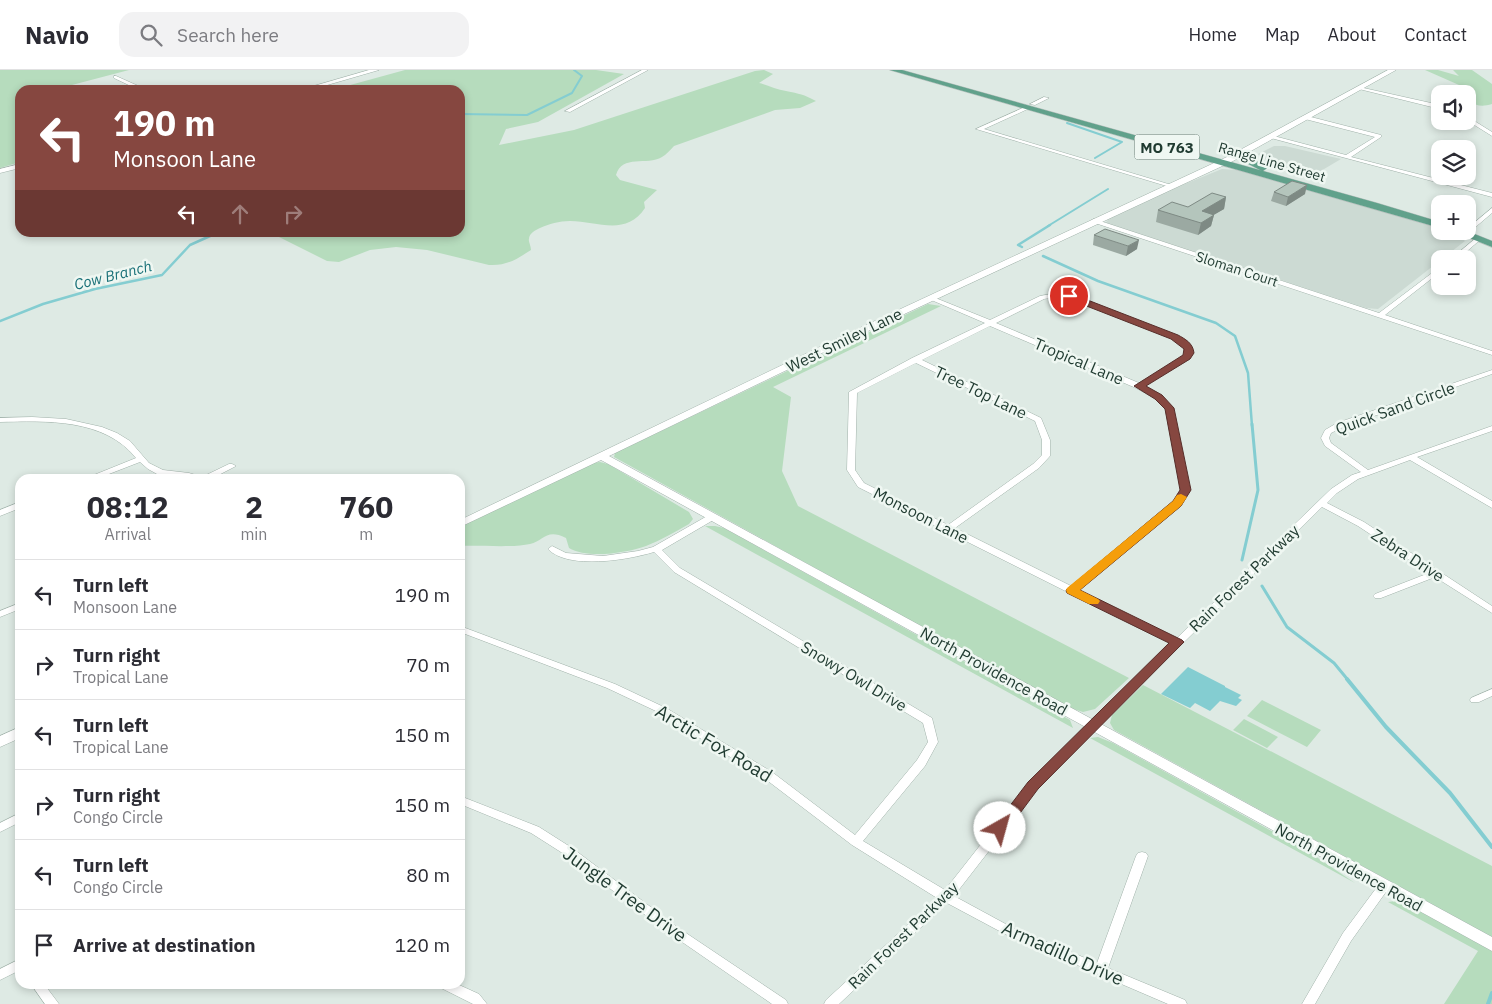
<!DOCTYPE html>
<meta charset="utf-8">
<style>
:root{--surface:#fff;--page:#f2f2f3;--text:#2b2b33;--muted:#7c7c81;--line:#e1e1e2}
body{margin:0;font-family:"IBM Plex Sans",sans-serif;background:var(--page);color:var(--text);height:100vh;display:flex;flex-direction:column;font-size:19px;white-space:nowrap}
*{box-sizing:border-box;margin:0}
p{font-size:16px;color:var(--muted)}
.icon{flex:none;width:28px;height:28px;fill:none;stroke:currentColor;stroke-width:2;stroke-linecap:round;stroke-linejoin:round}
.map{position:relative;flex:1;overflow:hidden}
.details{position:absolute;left:15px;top:404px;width:450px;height:515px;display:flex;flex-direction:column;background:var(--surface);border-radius:15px;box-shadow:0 2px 8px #0003}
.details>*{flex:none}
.top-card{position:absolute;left:15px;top:15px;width:450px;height:152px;border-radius:15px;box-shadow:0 2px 8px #0003;background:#864740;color:#fff;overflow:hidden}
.controls{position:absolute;left:1431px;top:15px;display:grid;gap:10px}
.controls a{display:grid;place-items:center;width:45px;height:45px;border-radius:10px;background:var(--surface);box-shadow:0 2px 8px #0003;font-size:25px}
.pin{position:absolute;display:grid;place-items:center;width:42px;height:42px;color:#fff;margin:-21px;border:2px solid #fff;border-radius:50%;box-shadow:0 1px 5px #0007}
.me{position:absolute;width:55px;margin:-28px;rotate:38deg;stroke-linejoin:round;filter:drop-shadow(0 0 4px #0008)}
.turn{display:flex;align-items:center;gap:18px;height:105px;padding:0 15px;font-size:22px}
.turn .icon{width:65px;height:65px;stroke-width:2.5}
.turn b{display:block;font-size:35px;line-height:42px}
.lanes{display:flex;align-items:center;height:48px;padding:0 15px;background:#0003;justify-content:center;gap:25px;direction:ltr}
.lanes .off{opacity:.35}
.eta{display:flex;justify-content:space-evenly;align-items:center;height:85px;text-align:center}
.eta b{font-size:30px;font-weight:700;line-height:35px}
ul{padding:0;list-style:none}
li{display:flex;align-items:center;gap:15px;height:70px;padding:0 15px;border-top:1px solid var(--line)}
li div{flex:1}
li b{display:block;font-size:19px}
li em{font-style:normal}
header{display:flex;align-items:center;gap:30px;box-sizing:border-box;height:70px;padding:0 25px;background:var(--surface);border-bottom:1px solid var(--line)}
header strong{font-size:24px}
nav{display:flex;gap:28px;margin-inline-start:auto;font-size:18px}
.search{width:350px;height:45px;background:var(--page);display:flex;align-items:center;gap:12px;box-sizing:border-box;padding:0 18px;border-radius:15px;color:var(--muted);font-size:19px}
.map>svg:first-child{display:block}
.built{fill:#ccdad3}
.green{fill:#b6dcbd}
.water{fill:#84cdd1}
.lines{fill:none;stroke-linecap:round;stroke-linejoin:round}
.stream-far3{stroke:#84cdd1;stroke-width:2}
.stream-far2{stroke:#84cdd1;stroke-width:2.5}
.stream-far1{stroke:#84cdd1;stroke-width:3}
.stream{stroke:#84cdd1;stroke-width:4}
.minor-casing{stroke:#a1b2aa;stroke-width:1}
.tertiary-casing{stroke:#a1b2aa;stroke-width:1}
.primary-casing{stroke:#bcc4c1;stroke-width:1}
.minor{fill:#fff;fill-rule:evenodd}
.tertiary{fill:#fff;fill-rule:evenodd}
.primary{fill:#61a18b;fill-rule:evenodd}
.wall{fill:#9ba9a2}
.shaded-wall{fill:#7e8a84}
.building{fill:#b4c5bc;stroke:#7e8a84}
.route{fill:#864740;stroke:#572e2a}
.slow{fill:#f59e0b}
.labels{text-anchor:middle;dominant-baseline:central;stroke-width:5;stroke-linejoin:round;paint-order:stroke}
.far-street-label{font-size:14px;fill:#1f3a30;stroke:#eff7f2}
.shield{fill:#eff7f2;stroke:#5d736a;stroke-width:1}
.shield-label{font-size:15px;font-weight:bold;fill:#1f3a30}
.far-water-label{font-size:15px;font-style:italic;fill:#197077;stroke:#eff7f2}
.street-label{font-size:16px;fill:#1f3a30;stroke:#eff7f2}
.near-street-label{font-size:19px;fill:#1f3a30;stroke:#eff7f2}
</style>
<header>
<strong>Navio</strong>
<div class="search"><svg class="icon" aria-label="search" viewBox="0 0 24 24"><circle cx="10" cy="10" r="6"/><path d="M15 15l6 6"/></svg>Search here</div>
<nav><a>Home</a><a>Map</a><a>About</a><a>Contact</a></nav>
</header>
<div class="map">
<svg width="1492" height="934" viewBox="0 0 1492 934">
<rect width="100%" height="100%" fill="#deeae4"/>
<path class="built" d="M1274 76H1285L1341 89 1314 105 1267 93 1258 84Z
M1222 99 1237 100 1388 143 1440 159V161L1455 163 1465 171 1378 239 1366 238 1106 153 1108 149 1160 124Z"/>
<path class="green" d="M0 0H129L72 15 82 20H20V92L0 98Z
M405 0H596L624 4 538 52 506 59 499 75 574 60 755 1 764 0 773 4 759 13C768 15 777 20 786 21 800 24 803 24 816 31L800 38 775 40 674 76C670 80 666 85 662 87 647 96 622 84 616 105L620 110 657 120 644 132 645 138C626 167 597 151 570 151 559 151 549 154 540 158 536 160 529 163 529 169 528 171 531 176 531 180 517 189 507 196 489 195L427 180 396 177 370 180 339 192 327 191 271 163 460 162V20H332Z
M1425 0H1438L1459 6 1453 0H1472L1492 14V34C1482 37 1477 36 1468 31V24H1457L1453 22 1459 15Z
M928 234 941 236 773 317 791 327 782 401 798 436 1129 608 1095 639 1083 642 1067 637 614 387 615 383Z
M600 392 608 394 689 442 693 449 689 454C675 462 661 470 646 476 627 483 587 489 569 478L566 468C546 458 544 471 530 474 513 478 479 475 460 476V457L593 393Z
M705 456H715L724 458 1070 650 1073 658Z
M1143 615 1492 796V867L1114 660 1110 653 1112 645Z
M1262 630 1321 660 1307 677 1247 646Z
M1244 649 1278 667 1267 678 1233 660Z
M1098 667 1113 673 1306 780 1355 813 1090 668Z
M1396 831 1410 836 1492 881V934H1444L1478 881 1388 832Z"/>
<path class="water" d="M1188 597 1225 616V617L1241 625 1238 628 1242 630 1236 636 1220 631 1210 641 1195 633 1190 638 1161 624Z"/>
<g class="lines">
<path class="stream-far3" d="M460 44 527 45 572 23 582 6 574 0
M1067 53 1122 72 1095 88
M1048 156 1108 119"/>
<path class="stream-far2" d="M1022 177 1018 175 1050 155
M1043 186 1098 211 1216 253 1235 266 1248 303 1252 356
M0 251 43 234 95 219 162 205 190 175 219 162"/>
<path class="stream-far1" d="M1242 490 1258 420 1252 354
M1262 516 1287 557 1334 593 1348 610"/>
<path class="stream" d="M1347 609 1386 657 1450 723 1492 777
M1488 934 1492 923"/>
<g class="minor-casing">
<path id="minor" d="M642 0H648L570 42 565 41Z
M116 6 145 19V20H139L114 8V6Z
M1359 17 1440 35V39L1359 19Z
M1044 27 1049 28 1035 35 1030 34Z
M1025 37 1030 38 984 59 1175 116 1170 117 976 59Z
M1307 46 1381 65V67L1351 87 1492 123V127L1267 67 1270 65 1346 85 1375 67 1305 49V47Z
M1468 47 1492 62V66L1468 51Z
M1492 138V143L1472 160H1468V158Z
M1094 149 1379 243 1440 197V202L1385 245 1492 281V285L1092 152 1091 151Z
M1476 168 1481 169 1458 189H1451Z
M1057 223 1084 229 1176 266 1189 272 1193 283 1190 289 1144 316 1162 325 1173 338 1189 420 1181 436 1078 520 1176 569 1331 419 1352 405 1361 402 1325 376 1321 368 1325 360 1337 353 1492 300V304L1343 357 1331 363 1329 368 1331 373 1368 400 1492 356V361L1417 387 1492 431V438L1410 390 1358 409 1337 423 1327 433 1364 452 1492 536V543L1435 507 1381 528H1375L1373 526 1375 524 1429 503 1358 456 1322 437 1084 670 1037 719 954 826 1013 858 1097 893 1136 786 1138 783 1142 782 1146 783 1148 786 1108 898 1185 930 1187 934H1168L1005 864 947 833 839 934H824L826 930 937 828 852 775 764 708 658 642 607 618 460 562V556L615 614 666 638 772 702 855 765 917 690 928 672 923 653 674 502 654 482C628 490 568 500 548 479L552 476 566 483 603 486 638 481 653 477 709 445H715L716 447 715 449 662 480 680 498 932 648 938 672 925 696 863 771 945 820 1029 713 1076 664 1171 574 858 417 847 400 849 322 912 288 985 253 929 229V227H933L990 250 1040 226ZM1057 227 1080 232 1172 268 1183 275 1185 283 1184 286 1139 313 996 253 1044 229ZM990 256 1136 318 1156 329 1165 338 1181 420 1174 433 1071 516 955 458 1039 398 1050 386V370L1041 348 922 290ZM916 293 1035 351 1042 370V385L1033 394 948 455 864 413 855 400 857 323Z
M32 347 66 349 102 357 117 363 130 371 149 393 163 400 189 403 202 407 229 394H232L236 396 211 409H191L157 404 148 399 140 392 96 409H84L136 388C104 348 46 351 0 352V348Z
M20 432V438L0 446V440Z
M20 533V539L0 547V541Z
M1492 619V626L1479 632H1471L1470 630 1471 628Z
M460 726 539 757 572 778 680 859 786 930 788 934H772L672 865 564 784 531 763 460 734Z
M20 743V752L0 762V753Z
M1384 811 1388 813 1390 816 1388 819 1351 871 1315 934H1302L1343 863 1380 813Z
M20 889V900L0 910V899Z
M31 914H44L59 934H45Z
M439 914H457L479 924 487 934H473L441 918Z"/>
</g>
<g class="tertiary-casing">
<path id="tertiary" d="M369 0H379L310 20H300Z
M1388 0H1396L1233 91 855 267 609 386 1492 867V881L601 390 460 457V450L849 263 1227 87Z
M20 94V98L0 103V99Z
M20 657V668L0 677V666Z"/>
</g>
<g class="primary-casing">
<path id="primary" d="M890 0H902L1377 133 1440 152V158Z
M1238 82 1266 96 1267 98 1263 101 1260 100 1235 87V83Z
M1452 161H1467L1492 171V177Z"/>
</g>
<use href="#minor" class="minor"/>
<use href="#tertiary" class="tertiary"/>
<use href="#primary" class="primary"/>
</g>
<path class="wall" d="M1274 122 1305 124 1286 136 1271 131Z
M1226 127 1224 139 1213 145H1214L1211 156 1198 165 1156 152 1158 140 1188 137Z
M1094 165 1137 179 1126 186 1093 175Z"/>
<path class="shaded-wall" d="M1307 115 1305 124 1286 136 1288 127Z
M1226 127 1224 139 1200 153 1202 141Z
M1214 145 1211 156 1198 165 1201 153Z
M1139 170 1137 179 1126 186 1128 176Z"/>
<path class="building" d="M1292 111 1307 115 1288 127 1274 122Z
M1212 123 1226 127 1202 141 1214 145 1201 153 1158 140 1172 132 1188 137Z
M1105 159 1139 170 1128 176 1094 165Z"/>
<path class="route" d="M1066 224H1072L1178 265C1185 269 1193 273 1194 283L1190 289 1146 316 1162 325 1174 338 1191 420 1181 436 1080 520 1182 570 1184 572 1038 719 1006 762 1000 763 995 762 993 758 1028 712 1169 573 1067 523 1066 520 1173 431 1180 420 1165 339 1155 329 1134 316 1183 285 1184 279 1171 269 1066 228Z"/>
<path class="slow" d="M1181 424 1187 427 1181 436 1080 520 1098 529 1100 531 1098 534H1089L1067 523 1066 520 1067 518 1173 431 1177 425Z"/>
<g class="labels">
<g class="far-street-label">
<text transform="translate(1272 92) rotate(16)">Range Line Street</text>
<text transform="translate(1237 199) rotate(18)">Sloman Court</text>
</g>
<rect class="shield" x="1134.5" y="64.5" width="65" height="25" rx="4"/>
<g class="shield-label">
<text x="1167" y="77">MO 763</text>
</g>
<g class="far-water-label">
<text transform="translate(113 205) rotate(-14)">Cow Branch</text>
</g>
<g class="street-label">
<text transform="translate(844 270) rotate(-26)">West Smiley Lane</text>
<text transform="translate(1079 291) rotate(23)">Tropical Lane</text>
<text transform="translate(981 322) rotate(26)">Tree Top Lane</text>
<text transform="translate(1395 338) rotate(-20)">Quick Sand Circle</text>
<text transform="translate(921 445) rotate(27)">Monsoon Lane</text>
<text transform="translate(1408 485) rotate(33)">Zebra Drive</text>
<text transform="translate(1244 508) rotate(-44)">Rain Forest Parkway</text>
<text transform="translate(994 601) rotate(29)">North Providence Road</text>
<text transform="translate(854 606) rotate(31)">Snowy Owl Drive</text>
<text transform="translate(1349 797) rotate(29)">North Providence Road</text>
<text transform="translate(903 865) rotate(-44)">Rain Forest Parkway</text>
</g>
<g class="near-street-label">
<text transform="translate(714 673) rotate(31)">Arctic Fox Road</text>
<text transform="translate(625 824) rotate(36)">Jungle Tree Drive</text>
<text transform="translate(1063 883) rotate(24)">Armadillo Drive</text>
</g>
</g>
</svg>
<div class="controls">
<a><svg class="icon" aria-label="sound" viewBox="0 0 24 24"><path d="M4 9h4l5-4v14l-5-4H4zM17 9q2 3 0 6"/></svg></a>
<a><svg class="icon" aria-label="layers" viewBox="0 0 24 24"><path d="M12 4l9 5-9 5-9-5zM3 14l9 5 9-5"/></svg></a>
<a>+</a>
<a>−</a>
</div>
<div class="pin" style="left:1069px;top:226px;background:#d93025"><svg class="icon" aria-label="arrive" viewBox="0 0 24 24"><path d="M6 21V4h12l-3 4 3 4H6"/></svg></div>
<svg class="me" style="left:1000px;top:758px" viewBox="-20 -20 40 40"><circle r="19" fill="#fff"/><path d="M0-13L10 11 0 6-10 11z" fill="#864740"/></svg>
<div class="top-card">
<div class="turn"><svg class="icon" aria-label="left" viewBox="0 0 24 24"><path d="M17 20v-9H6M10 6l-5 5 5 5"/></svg><div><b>190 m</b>Monsoon Lane</div></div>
<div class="lanes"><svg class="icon" aria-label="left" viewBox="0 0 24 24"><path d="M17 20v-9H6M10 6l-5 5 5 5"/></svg><svg class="icon off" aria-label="ahead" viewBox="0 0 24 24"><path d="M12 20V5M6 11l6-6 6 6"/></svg><svg class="icon off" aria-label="right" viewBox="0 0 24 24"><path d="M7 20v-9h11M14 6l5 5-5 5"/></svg></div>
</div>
<section class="details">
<div class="eta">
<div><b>08:12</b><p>Arrival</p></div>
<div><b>2</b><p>min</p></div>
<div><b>760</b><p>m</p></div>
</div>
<ul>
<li><svg class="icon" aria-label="left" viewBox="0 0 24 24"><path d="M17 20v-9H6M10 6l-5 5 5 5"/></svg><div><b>Turn left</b><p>Monsoon Lane</p></div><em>190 m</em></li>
<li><svg class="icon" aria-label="right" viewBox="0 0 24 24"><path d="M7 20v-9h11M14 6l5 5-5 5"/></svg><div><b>Turn right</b><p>Tropical Lane</p></div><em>70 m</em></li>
<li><svg class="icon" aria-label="left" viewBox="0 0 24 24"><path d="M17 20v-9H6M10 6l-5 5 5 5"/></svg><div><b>Turn left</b><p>Tropical Lane</p></div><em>150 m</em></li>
<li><svg class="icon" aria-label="right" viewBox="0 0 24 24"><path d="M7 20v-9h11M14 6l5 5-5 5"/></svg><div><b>Turn right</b><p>Congo Circle</p></div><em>150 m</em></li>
<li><svg class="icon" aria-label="left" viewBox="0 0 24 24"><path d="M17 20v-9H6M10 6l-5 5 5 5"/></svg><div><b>Turn left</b><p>Congo Circle</p></div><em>80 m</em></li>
<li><svg class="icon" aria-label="arrive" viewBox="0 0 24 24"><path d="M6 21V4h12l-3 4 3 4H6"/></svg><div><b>Arrive at destination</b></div><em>120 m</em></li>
</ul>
</section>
</div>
